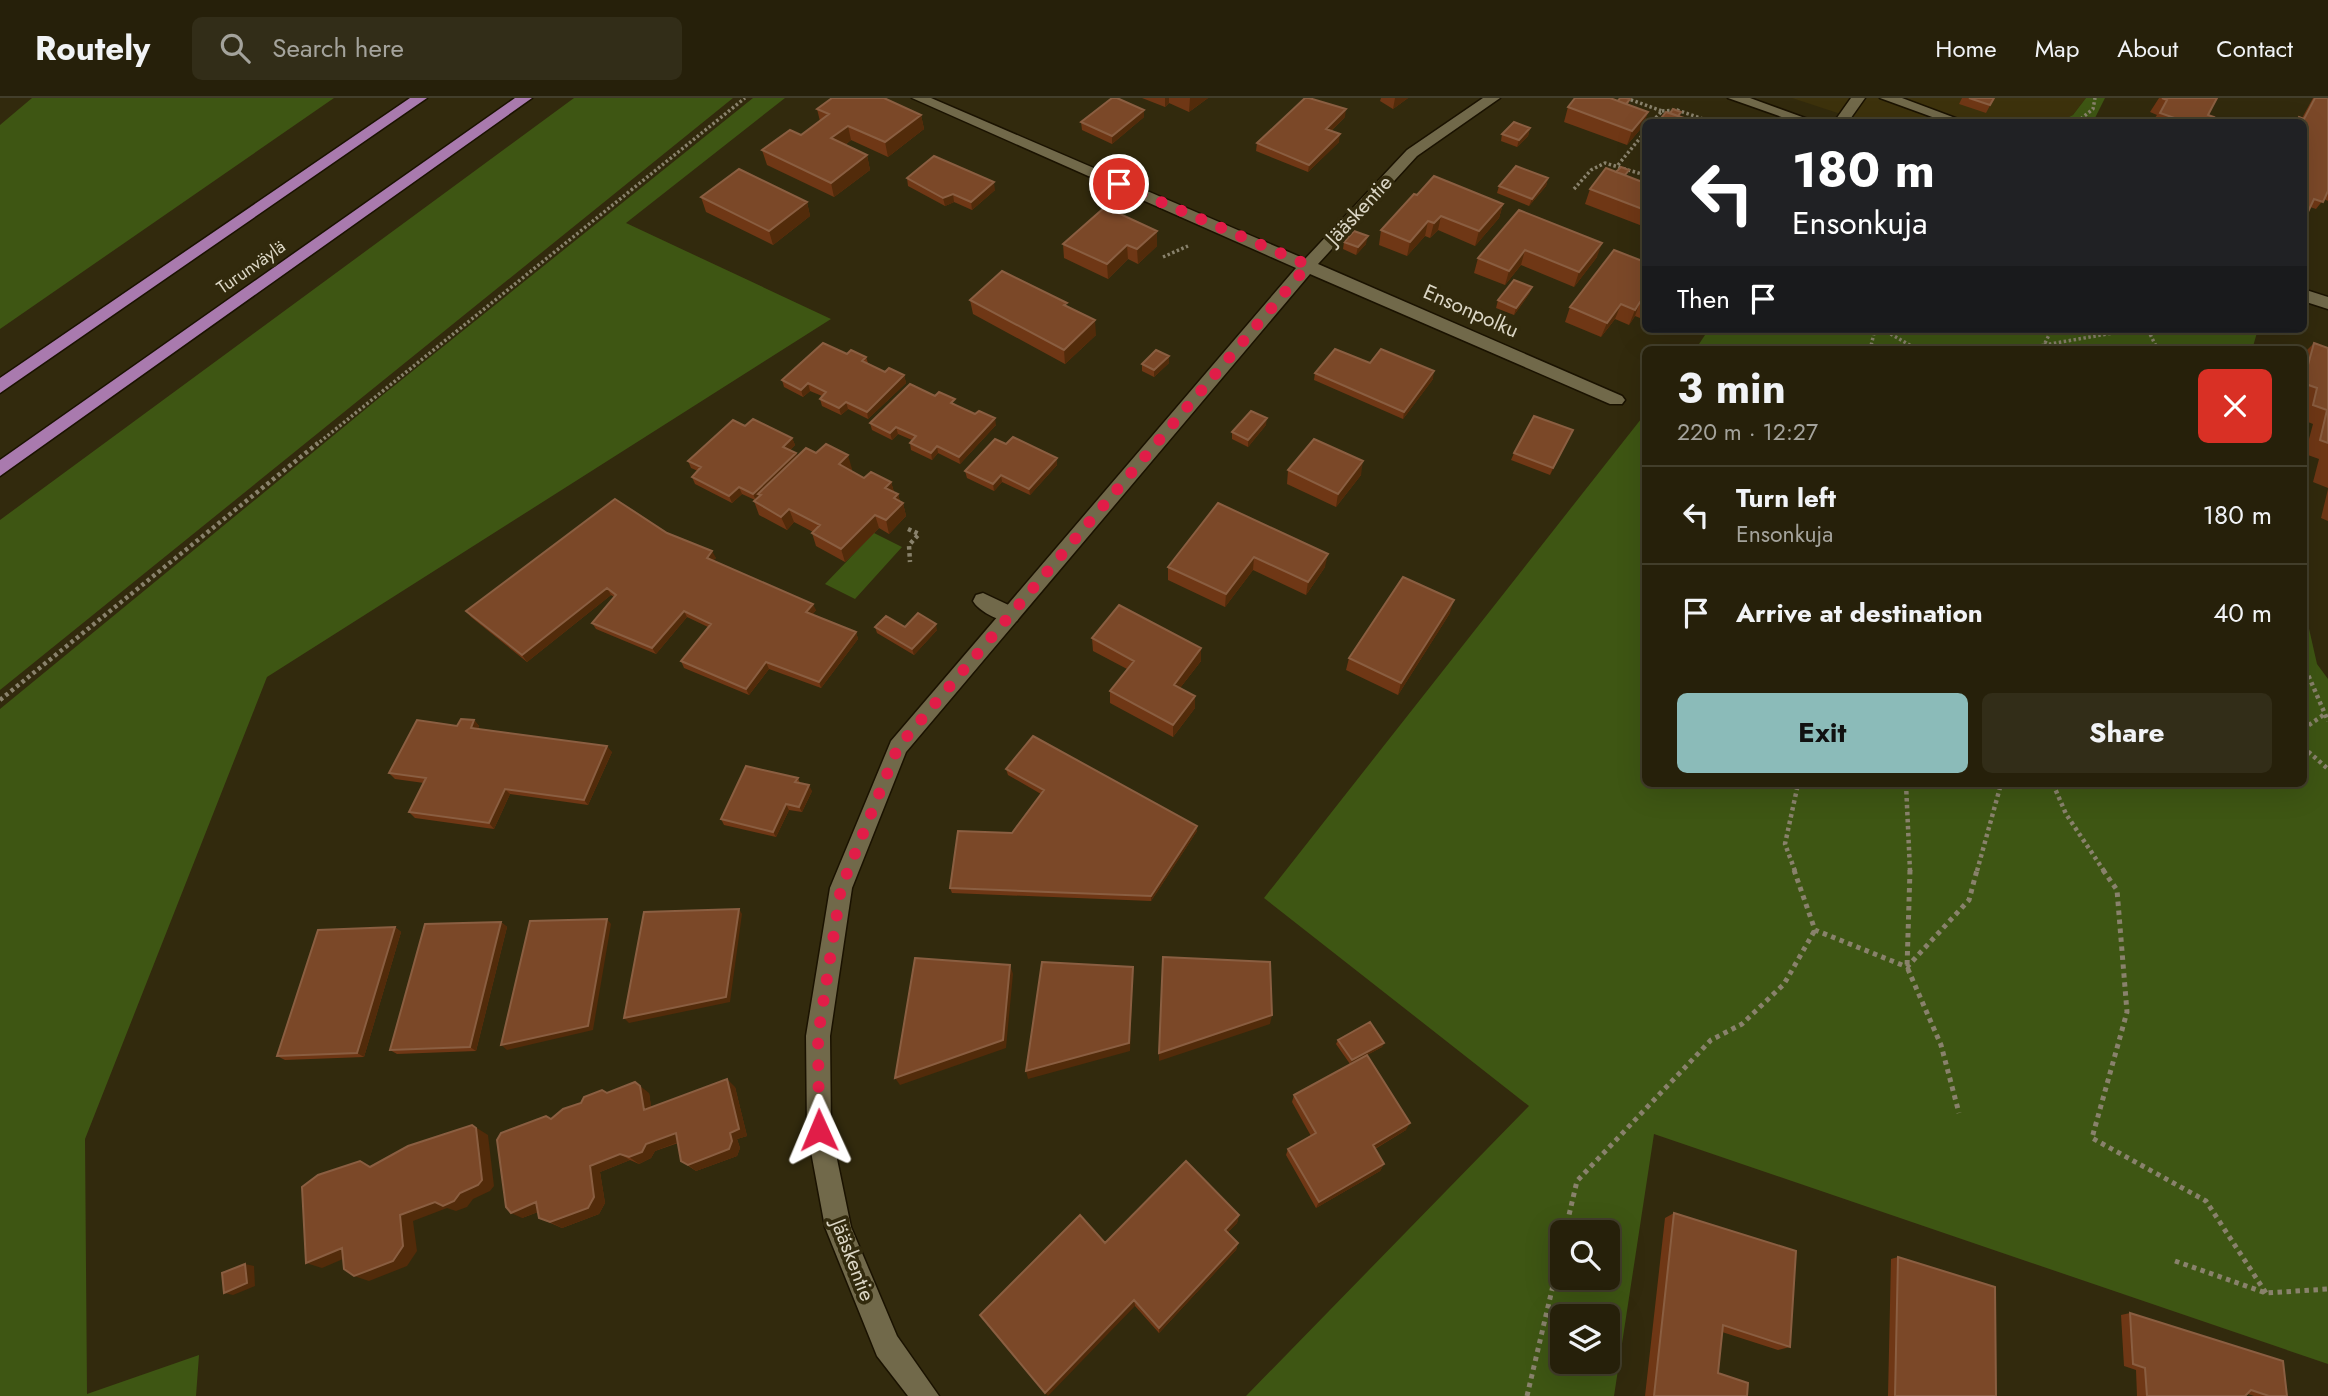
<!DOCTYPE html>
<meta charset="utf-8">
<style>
:root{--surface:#26200a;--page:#322d18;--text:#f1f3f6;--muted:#a4a39c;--line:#423e2b;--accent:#8bbbb9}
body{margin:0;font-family:Jost,sans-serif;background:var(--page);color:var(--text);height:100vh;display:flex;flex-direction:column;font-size:26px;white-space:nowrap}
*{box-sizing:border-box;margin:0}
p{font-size:23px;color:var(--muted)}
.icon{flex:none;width:38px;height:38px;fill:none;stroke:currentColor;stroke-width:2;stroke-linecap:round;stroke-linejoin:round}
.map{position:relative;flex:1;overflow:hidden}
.details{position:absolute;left:1642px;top:248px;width:665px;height:441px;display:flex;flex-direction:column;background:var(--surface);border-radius:10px;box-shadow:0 7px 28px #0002,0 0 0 2px var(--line)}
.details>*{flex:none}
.top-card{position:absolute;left:1642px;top:21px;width:665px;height:214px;border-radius:10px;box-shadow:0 7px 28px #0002,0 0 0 2px var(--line);background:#202124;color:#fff;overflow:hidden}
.buttons{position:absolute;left:1550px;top:1122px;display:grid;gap:14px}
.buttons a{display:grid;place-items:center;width:70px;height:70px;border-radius:10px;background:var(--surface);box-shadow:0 7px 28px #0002,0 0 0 2px var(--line);font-size:35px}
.pin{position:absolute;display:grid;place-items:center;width:60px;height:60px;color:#fff;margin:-30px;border:4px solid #fff;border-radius:50%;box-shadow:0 2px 7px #0007}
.me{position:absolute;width:77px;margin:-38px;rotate:359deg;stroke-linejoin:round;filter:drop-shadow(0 0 5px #0008)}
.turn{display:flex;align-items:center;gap:24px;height:147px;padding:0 35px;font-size:32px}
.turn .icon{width:91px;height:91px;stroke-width:2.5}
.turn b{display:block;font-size:49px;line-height:60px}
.then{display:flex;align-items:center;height:66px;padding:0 35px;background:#0003;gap:14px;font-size:26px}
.round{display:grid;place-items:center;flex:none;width:74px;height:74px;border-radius:10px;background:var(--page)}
.head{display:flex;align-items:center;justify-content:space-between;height:119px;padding:0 35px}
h1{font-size:42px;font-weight:700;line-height:52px}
.primary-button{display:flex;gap:14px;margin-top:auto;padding:14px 35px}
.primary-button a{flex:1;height:80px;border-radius:10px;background:var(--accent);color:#111;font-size:28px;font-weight:700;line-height:80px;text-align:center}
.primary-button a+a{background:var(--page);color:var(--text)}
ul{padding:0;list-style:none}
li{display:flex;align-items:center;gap:21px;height:98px;padding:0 35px;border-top:2px solid var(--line)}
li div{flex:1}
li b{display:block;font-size:26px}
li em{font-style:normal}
header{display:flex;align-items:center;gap:42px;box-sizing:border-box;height:98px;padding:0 35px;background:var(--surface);border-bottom:2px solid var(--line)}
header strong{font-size:33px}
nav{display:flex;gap:38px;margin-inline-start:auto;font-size:24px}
.search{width:490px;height:63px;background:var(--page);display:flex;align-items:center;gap:18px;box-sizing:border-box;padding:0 24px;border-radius:10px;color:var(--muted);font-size:26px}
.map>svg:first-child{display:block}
.built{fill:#3d320c}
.green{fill:#3e5613;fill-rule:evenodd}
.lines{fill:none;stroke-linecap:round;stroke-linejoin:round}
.lane-casing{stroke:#1a1200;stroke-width:3}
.street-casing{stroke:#1a1200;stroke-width:3}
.highway-casing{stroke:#1a1200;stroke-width:3}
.path-far2{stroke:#89826c;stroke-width:3.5;stroke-dasharray:2.5 2.5;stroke-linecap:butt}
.path-far1{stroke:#89826c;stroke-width:4.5;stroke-dasharray:3.5 3.5;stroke-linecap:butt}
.path{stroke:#89826c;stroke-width:5;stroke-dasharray:4.5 4.5;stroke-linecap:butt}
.lane{fill:#71694a;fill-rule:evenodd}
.street{fill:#71694a;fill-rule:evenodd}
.highway{fill:#a97aae;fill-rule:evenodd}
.wall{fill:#6f3715}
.shaded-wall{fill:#522b0a}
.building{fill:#7b4828;stroke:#8a5e41;stroke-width:2}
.route{stroke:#e11d48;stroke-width:12;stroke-dasharray:0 21.6}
.labels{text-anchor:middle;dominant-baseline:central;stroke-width:7;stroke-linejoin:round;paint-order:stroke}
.far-street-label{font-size:18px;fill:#dbd6c5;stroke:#322a0d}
.street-label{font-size:21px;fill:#dbd6c5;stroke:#322a0d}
</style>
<header>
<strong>Routely</strong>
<div class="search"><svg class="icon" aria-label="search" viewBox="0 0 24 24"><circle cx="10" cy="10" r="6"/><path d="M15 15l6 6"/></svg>Search here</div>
<nav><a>Home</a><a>Map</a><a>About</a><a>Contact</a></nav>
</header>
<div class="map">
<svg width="2328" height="1298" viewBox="0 0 2328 1298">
<rect width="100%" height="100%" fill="#322a0d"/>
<path class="built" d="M1792 0H2086L2073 17 2059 24H1865Z"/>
<path class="green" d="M32 0H334L0 231V27Z
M574 0H733L0 592V422Z
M753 0H785L626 125 831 221 267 579 85 1041 87 1296 199 1257 196 1298H0V611L384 296Z
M2086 0H2105L2093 24H2059L2073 17Z
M1709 231H2258L2252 252H1695Z
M1645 316V686H2303V504L2317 566 2328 581V1266L1654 1036 1614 1298H1246L1529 1008 1264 800ZM1563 1134H1608V1180H1563ZM1563 1218H1608V1264H1563Z
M874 435 902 449 855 501 825 486Z"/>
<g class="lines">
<g class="lane-casing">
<path id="lane" d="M1851 0H1865L1848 24H1834Z
M1880 0H1902L1966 24H1946Z
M983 495 1017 511 1020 517 1017 523C1005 527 979 514 973 503L976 497Z"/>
</g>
<g class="street-casing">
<path id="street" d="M912 0H931L1305 161 1407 52 1483 0H1500L1417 58 1318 166 1622 298 1625 302 1622 306H1610L1310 176 906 654 852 790 830 938 831 1032 851 1129 897 1238 939 1298H908L877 1258 825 1129 807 1032 806 938 830 790 891 643 1296 170Z
M1728 0H1750L1816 24H1796Z
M2303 191 2328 199V211L2303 203Z"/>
</g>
<g class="highway-casing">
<path id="highway" d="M410 0H427L0 295V280Z
M515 0H532L0 378V362Z"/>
</g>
<path class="path-far2" d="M1626 0 1662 13 1652 24
M1662 13 1677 12 1712 24
M2077 24 2093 11 2095 0
M1618 67 1645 34
M1574 91 1591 72 1605 65 1645 77
M1163 159 1188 148
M1882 231 1918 252
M2148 232 2158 252
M2044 247 2113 235 2148 234
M1870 252 1875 231
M2027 252 2044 247 2052 231
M316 347 745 0"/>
<path class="path-far1" d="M908 431 919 436 909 447 910 464
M2303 565 2328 623
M0 602 318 345
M2303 631 2325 616
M2303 649 2328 671
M1906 686 1910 773
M2053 686 2066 716 2104 773
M1795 773 1785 746 1798 686
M1977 773 2001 686"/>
<path class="path" d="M1794 772 1815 832 1907 869 1969 802 1977 772
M1910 772 1907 869 1941 947 1959 1015
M2103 772 2117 792 2127 914 2092 1040 2206 1103 2266 1195
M1565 1134 1577 1083 1711 942 1742 926 1784 886 1815 832
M2175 1163 2266 1195 2328 1191
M1527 1298 1563 1145"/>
<use href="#lane" class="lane"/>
<use href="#street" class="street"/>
<use href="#highway" class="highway"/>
</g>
<path class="wall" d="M1142 0H1208L1189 14 1169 5 1165 9Z
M1381 0H1408L1393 11 1380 3Z
M1962 0H1994L1986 15 1959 6Z
M2159 0H2217L2208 17 2211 24H2152L2157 17 2150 14Z
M2313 0H2328V103L2324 101 2316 111 2310 109 2307 116 2303 120V24H2294L2299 19 2302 20Z
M1630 1 1628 6 1648 14 1643 28 1627 47 1564 24 1568 9Z
M817 11 921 17 924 31 888 59 851 42 845 47 867 57 870 72 834 99 767 67 762 52 801 37 820 23Z
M1144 19 1112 46 1082 32 1081 24Z
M1345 19 1331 33 1339 44 1308 74 1256 53 1257 45Z
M1530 30 1528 38 1517 49 1501 43 1502 36Z
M1627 78 1645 85V129L1585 106 1590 91Z
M907 80 995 92 972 112 954 104 945 108 908 88Z
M1548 80 1546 88 1529 108 1497 95 1499 88Z
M1417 97 1503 106 1499 120 1475 148 1438 132 1430 140 1425 138 1407 158 1379 147 1381 132Z
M701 99 807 104 810 118 773 147 706 114Z
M1519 112 1597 159 1574 189 1521 167 1505 187 1474 175 1478 160Z
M1157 133V148L1138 166 1128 161 1108 181 1064 160 1063 146Z
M1344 144 1366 146 1356 157 1343 151Z
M1645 164V222L1635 218 1629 227 1615 221 1601 239 1565 224 1570 209Z
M1532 189 1529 196 1514 217 1496 210 1498 202Z
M970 202 1067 209 1096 237 1065 266 973 216Z
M2314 245 2328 250V390L2313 384 2319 361 2305 356 2313 326 2303 322V256Z
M847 256 866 259 868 265 885 274 904 277 906 285 868 321 848 311 841 317 822 308 820 301 822 298 810 293 803 299 784 289 782 282Z
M1169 258V265L1154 279 1142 273V266Z
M1315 275 1433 281 1403 321 1314 282Z
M956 307 996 327 960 366 938 355 932 362 911 352 910 345 912 342 898 336 892 342 872 332 870 325Z
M1266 327 1248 349 1232 341V334Z
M745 328 792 340 795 347 790 352 796 355 797 359 852 371 851 373 864 380 891 384 894 394 898 396 900 403 903 405 906 418 889 436 879 430 845 464 816 448 812 435 813 434 794 424 787 432 759 417 754 403 755 402 742 396 732 405 695 386 692 379 698 373 691 370 688 363Z
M1573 332 1550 377 1511 362 1514 355Z
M1006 346 1057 360V367L1030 397 1002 384 994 393 967 380 965 373Z
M1288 372 1361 377 1336 409 1287 386Z
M2328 391V423L2321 420Z
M1218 405 1325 469 1306 497 1253 472 1225 509 1168 482V469Z
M667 435 716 460 713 462 816 512 812 517 856 534 858 541 821 590 769 571 749 597 684 570 681 563 708 529 687 519 656 556 596 531 592 525 614 499 611 497 527 564 471 519 466 513Z
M1450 515 1398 597 1346 572 1349 560Z
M875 529H905L937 532 914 557 877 535Z
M1092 540 1201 563 1180 590 1195 598V610L1173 639 1110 605V593L1127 571 1093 553Z
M474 622 479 628 478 631 612 654 588 707 510 696 494 731 415 720 409 714 424 685 395 681 389 675 457 628Z
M1006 671 1197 728V733L1151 803 952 795 950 790 1012 735 1041 696 1008 677Z
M798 680 800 685 812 693 802 714 789 712 776 739 724 727 721 721Z
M501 824 507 829 476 953 397 956 390 952Z
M395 829 401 834 364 959 285 962 277 958Z
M1338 942 1384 945 1382 949 1367 957 1406 1032 1375 1051 1384 1066 1380 1073 1316 1110 1286 1057 1288 1051 1311 1038 1292 1004 1294 997 1350 966 1336 946Z
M735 989 747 1038 737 1041 740 1050 737 1058 696 1073 681 1063 678 1045 655 1053 651 1060 639 1066 630 1062 600 1074 605 1105 599 1116 562 1130 539 1120 538 1114 522 1120 551 1021 607 995H649L651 1009Z
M1674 1115 1790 1249 1778 1252 1722 1234 1718 1275 1747 1298H1645L1665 1120Z
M1239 1117 1237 1125 1228 1134 1238 1145 1236 1152 1159 1235 1135 1208 1105 1145Z
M1898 1159 1996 1298H1888L1891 1161Z
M2130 1215 2287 1298H2254L2248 1296 2245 1298H2137L2136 1272 2124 1268 2121 1217Z"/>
<path class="shaded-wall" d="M1165 0H1169V5L1165 9Z
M1190 0H1208L1189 14Z
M1395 0H1408L1393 11Z
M1346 11 1345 19 1325 38 1326 31Z
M1144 12V19L1112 46V38Z
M1648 14 1643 28 1627 47 1632 33Z
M921 17 924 31 888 59 885 44Z
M848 28 851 42 834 55 831 40Z
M1530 30 1528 38 1517 49 1519 42Z
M1340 36 1339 44 1308 74 1309 67Z
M867 57 870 72 834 99 831 85Z
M1548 80 1546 88 1529 108 1532 101Z
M994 84 995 92 972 112 971 104Z
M953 96 954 104 945 108 943 100Z
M807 104 810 118 773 147 769 133Z
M1503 106 1499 120 1475 148 1479 133Z
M1441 118 1438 132 1430 140 1434 125Z
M1428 123 1425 138 1407 158 1410 144Z
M1157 133V148L1138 166 1137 151Z
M1368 138 1366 146 1356 157 1358 149Z
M1602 145 1597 159 1574 189 1579 174Z
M1127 147 1128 161 1108 181 1107 166Z
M1525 152 1521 167 1505 187 1509 173Z
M1532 189 1529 196 1514 217 1516 210Z
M1640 204 1635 218 1629 227 1635 212Z
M1621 206 1615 221 1601 239 1607 225Z
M1095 222 1096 237 1065 266 1064 252Z
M1169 258V265L1154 279V272Z
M1434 273 1433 281 1403 321 1404 314Z
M904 277 906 285 868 321 867 314Z
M808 285 810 293 803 299 801 292Z
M846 304 848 311 841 317 839 310Z
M995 320 996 327 960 366 959 359Z
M1267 320 1266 327 1248 349V342Z
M896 329 898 336 892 342 890 335Z
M1573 332 1570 339 1550 377 1553 370Z
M792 340 795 347 786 356 783 349Z
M937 348 938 355 932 362 931 355Z
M796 355 798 362 758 396 760 399 756 403 753 396Z
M848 357 852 371 843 380 839 366Z
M1057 360V367L1030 397 1029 391Z
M1363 363 1361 377 1336 409 1338 396Z
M1001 377 1002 384 994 393 993 386Z
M891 384 895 398 885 390Z
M739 389 742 396 732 405 729 398Z
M898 396 901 407 903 405 906 418 889 436 886 422 894 400Z
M789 411 794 424 787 432 781 419Z
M875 417 879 430 845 464 841 451Z
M712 453 716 460 710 466 707 460Z
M1328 456 1325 469 1306 497 1308 484Z
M1254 459 1253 472 1225 509 1226 496Z
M607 490 611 497 527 564 522 557Z
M1454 502 1450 515 1398 597 1401 585Z
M813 506 816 512 809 521 806 514Z
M684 513 687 519 656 556 652 550Z
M936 526 937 532 914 557 912 551Z
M856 534 858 541 821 590 819 584Z
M1201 550V563L1173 599 1174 587Z
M766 564 769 571 749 597 746 591Z
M1195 598V610L1173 639V627Z
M474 622 479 628 476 635 471 630Z
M607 648 612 654 588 707 584 702Z
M809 687 812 693 802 714 799 709Z
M505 691 510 696 494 731 489 725Z
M786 706 789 712 776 739 773 734Z
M1197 728V733L1151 803V798Z
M739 811 742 816 730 904 629 925 624 920Z
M607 821 611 826 593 932 507 952 501 947Z
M501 824 507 829 476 953 470 949Z
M395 829 401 834 364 959 357 955Z
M1010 867 1013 876 1006 950 900 987 895 980Z
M1133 869 1130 953 1028 981 1026 973Z
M1272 917 1270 926 1159 963V955Z
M1384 945 1382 949 1350 966 1352 962Z
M727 981 735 989 747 1038 737 1041 740 1050 737 1058 696 1073 688 1067 730 1035Z
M640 988 649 995 653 1019 644 1012Z
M1410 1025 1406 1032 1369 1054 1373 1047Z
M472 1027 488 1037 494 1088 490 1093 473 1101 467 1109 456 1113 447 1110 413 1123 417 1153 407 1168 369 1183 354 1178 400 1117 460 1095Z
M676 1035 684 1042 655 1053 651 1060 639 1066 629 1059 646 1046Z
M620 1056 630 1062 600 1074 605 1105 599 1116 562 1130 550 1124 590 1068Z
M1384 1066 1380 1073 1316 1110 1319 1104Z
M536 1104 548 1110 522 1120 511 1115Z
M1239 1117 1237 1125 1223 1139 1225 1132Z
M1238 1145 1236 1152 1159 1235V1230Z
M342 1150 357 1155 322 1170 306 1165Z
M245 1166 254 1168 255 1188 233 1197 224 1195Z
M1134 1202 1135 1208 1048 1298 1045 1295Z"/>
<path class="building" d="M832 0H884L921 17 885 44 848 28 831 40 867 57 831 85 762 52 790 32 801 37 829 16 817 11Z
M1112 0H1117L1144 12 1112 38 1081 24Z
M1305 0H1309L1346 11 1326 31 1340 36 1309 67 1257 45Z
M1575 0H1610L1648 14 1632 33 1568 9Z
M1620 0H1626L1630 1 1626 6 1618 3Z
M1969 0H1994L1990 7Z
M2162 0H2217L2208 17 2214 19 2211 24H2186L2160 15 2167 2Z
M2315 0H2328V93L2323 104 2314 101 2307 116 2303 115V24H2296L2299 19 2304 21Z
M1673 11 1681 14 1678 18 1670 15Z
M1666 14 1696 24H1658Z
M1514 24 1530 30 1519 42 1502 36Z
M934 58 994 84 971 104 953 96 943 100 907 80Z
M1516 68 1548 80 1532 101 1499 88Z
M1621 69 1629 72 1625 77 1616 74Z
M1606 70 1645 85V112L1590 91Z
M739 71 807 104 769 133 701 99Z
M1434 78 1503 106 1479 133 1441 118 1434 125 1428 123 1410 144 1381 132 1414 96 1417 97Z
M1105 109 1157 133 1137 151 1127 147 1107 166 1063 146Z
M1519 112 1602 145 1579 174 1525 152 1509 173 1478 160Z
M1354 133 1368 138 1358 149 1344 144Z
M1614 152 1645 164V206L1640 204 1635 212 1621 206 1607 225 1570 209Z
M1002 173 1067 205 1064 207 1095 222 1064 252 970 202Z
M1514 182 1532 189 1516 210 1498 202Z
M823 245 847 256 851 252 866 259 862 263 885 274 889 270 904 277 867 314 846 304 839 310 820 301 826 294 808 285 801 292 782 282Z
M2314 245 2328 250V345L2320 342 2327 312 2313 307 2317 290 2303 285Z
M1335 251 1370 265 1381 251 1434 273 1404 314 1315 275Z
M1156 252 1169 258 1154 272 1142 266Z
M910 286 935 298 939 294 955 301 951 305 975 316 979 313 995 320 959 359 937 348 931 355 910 345 916 338 896 329 890 335 870 325Z
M1251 313 1267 320 1248 342 1232 334Z
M1534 318 1573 332 1553 370 1514 355Z
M753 321 792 340 783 349 796 355 753 396 739 389 729 398 692 379 701 369 688 363 733 322 745 328Z
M1013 339 1057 360 1029 391 1001 377 993 386 965 373 995 341 1006 346Z
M1314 341 1363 363 1338 396 1288 372Z
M826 346 848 357 839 366 864 380 871 374 891 384 885 390 898 396 894 400 903 405 886 422 875 417 841 451 812 435 820 427 789 411 781 419 754 403 761 397 758 396 806 350 816 355Z
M615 401 667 435 712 453 707 460 813 506 806 514 856 534 819 584 766 564 746 591 681 563 711 526 684 513 652 550 592 525 616 497 607 490 522 557 466 513Z
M1218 405 1328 456 1308 484 1254 459 1226 496 1168 469Z
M1403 479 1454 502 1401 585 1349 560Z
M1119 507 1201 550 1174 587 1195 598 1173 627 1110 593 1134 563 1092 540Z
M918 515 936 526 912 551 875 529 886 518 905 529Z
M461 621 474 622 471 630 607 648 584 702 505 691 489 725 409 714 426 680 389 675 417 622 457 628Z
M1033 638 1197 728 1151 798 950 790 958 733 1012 735 1044 692 1006 671Z
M746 668 798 680 795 684 809 687 799 709 786 706 773 734 721 721Z
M739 811 726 899 624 920 644 814Z
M607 821 588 928 501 947 530 823Z
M501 824 470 949 390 952 425 826Z
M395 829 357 955 277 958 318 832Z
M1163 859 1270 864 1272 917 1159 955Z
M915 860 1010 867 1003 942 895 980Z
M1042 864 1133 869 1129 945 1026 973Z
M1370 924 1384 945 1352 962 1338 942Z
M1367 957 1410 1025 1373 1047 1384 1066 1319 1104 1288 1051 1316 1035 1294 997Z
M727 981 739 1031 730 1035 732 1043 729 1051 688 1067 681 1063 676 1035 646 1046 642 1054 629 1059 620 1056 590 1068 594 1099 588 1110 550 1124 539 1120 536 1104 511 1115 506 1109 497 1042 501 1035 546 1018 551 1021 563 1011 581 1005 584 999 602 992 607 995 635 984 640 988 644 1012Z
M472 1027 476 1030 482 1082 478 1087 460 1095 454 1103 443 1108 435 1104 400 1117 403 1148 393 1163 354 1178 344 1171 342 1150 306 1165 302 1089 318 1077 360 1063 370 1069 408 1048Z
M1186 1063 1239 1117 1225 1132 1238 1145 1159 1230 1134 1202 1045 1295 980 1217 1080 1117 1105 1145Z
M1674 1115 1796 1153 1790 1249 1723 1227 1718 1275 1748 1285 1747 1298H1654Z
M1898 1159 1995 1189 1996 1298H1895Z
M245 1166 247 1185 224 1195 222 1175Z
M2130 1215 2283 1263 2287 1298H2269L2251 1292 2245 1298H2147L2145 1270 2133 1266Z"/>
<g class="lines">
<path class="route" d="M819 1032 818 938 841 790 898 649 1308 167 1119 86"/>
</g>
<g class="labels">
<g class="far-street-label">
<text transform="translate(251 169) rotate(-35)">Turunväylä</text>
</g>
<g class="street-label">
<text transform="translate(1359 112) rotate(-47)">Jääskentie</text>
<text transform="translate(1471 213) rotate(24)">Ensonpolku</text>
<text transform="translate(853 1162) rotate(69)">Jääskentie</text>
</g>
</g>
</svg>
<div class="buttons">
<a><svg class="icon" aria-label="search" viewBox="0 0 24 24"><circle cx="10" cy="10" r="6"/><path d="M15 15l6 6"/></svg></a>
<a><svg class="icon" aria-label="layers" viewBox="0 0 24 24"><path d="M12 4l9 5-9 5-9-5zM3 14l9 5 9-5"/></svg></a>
</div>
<div class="pin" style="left:1119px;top:86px;background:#d93025"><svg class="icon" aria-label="arrive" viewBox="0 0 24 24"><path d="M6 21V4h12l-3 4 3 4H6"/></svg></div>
<svg class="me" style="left:819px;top:1032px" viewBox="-20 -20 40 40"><path d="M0-17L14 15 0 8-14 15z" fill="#e11d48" stroke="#fff" stroke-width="4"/></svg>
<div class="top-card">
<div class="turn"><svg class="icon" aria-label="left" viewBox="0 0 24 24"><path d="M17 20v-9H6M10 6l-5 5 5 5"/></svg><div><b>180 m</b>Ensonkuja</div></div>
<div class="then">Then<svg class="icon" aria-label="arrive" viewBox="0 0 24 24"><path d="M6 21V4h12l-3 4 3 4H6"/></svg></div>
</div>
<section class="details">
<div class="head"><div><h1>3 min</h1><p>220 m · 12:27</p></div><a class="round" style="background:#d93025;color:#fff"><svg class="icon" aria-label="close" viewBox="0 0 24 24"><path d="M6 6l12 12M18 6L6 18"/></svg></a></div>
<ul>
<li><svg class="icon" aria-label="left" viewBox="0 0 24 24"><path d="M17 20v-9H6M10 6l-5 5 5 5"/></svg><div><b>Turn left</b><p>Ensonkuja</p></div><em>180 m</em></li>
<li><svg class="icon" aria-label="arrive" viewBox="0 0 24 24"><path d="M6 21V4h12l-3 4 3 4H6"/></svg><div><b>Arrive at destination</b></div><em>40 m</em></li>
</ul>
<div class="primary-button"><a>Exit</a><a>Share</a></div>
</section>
</div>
